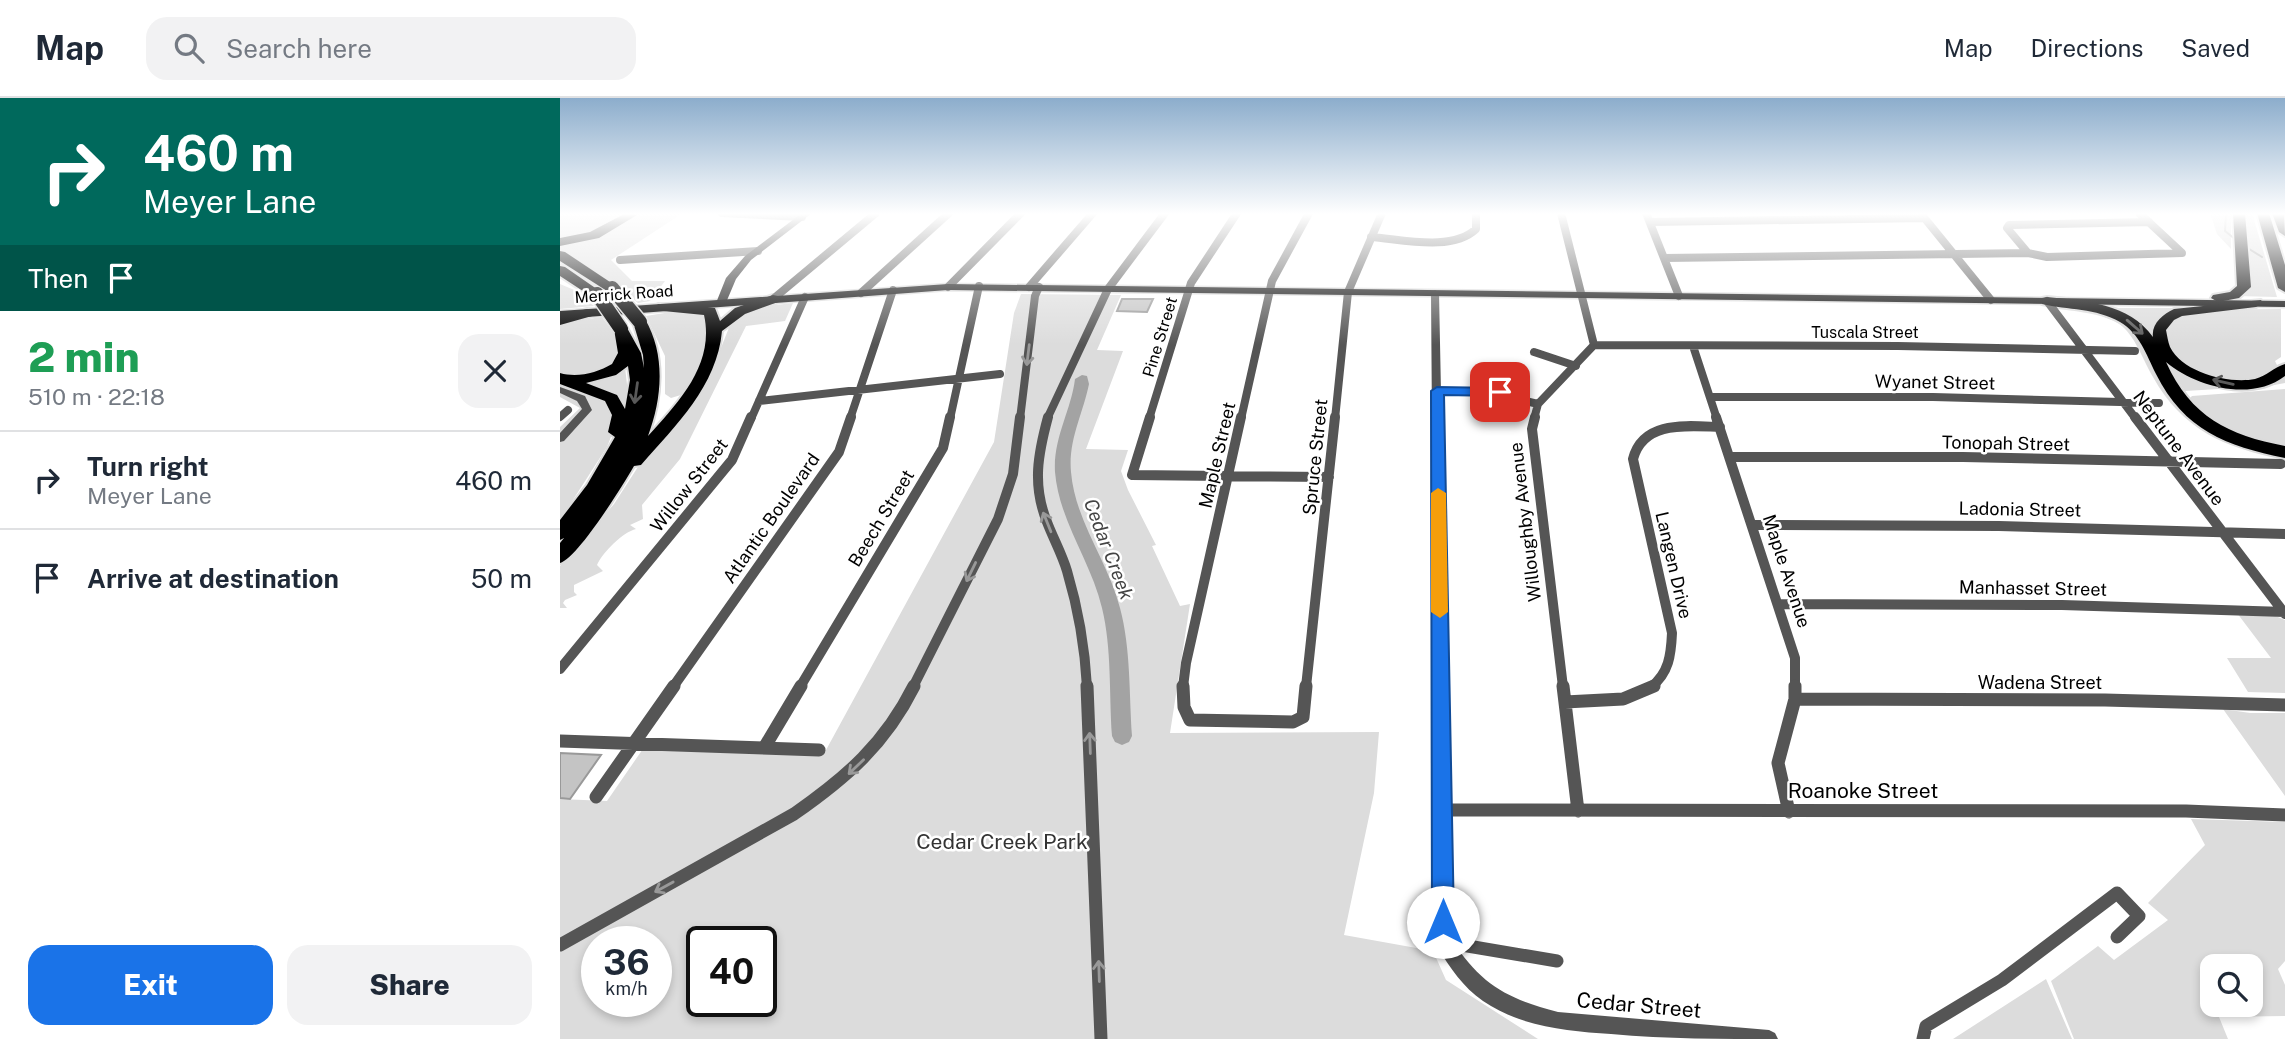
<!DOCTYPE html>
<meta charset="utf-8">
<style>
:root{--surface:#fff;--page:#f2f2f3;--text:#1f2937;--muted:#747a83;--line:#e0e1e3;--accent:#1a73e8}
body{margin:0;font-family:"Public Sans",sans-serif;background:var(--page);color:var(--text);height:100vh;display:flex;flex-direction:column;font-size:26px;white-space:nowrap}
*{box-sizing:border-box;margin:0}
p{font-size:23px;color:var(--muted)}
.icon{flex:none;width:38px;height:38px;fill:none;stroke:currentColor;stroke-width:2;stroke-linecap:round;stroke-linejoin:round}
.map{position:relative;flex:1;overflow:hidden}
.panel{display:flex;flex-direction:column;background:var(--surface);width:560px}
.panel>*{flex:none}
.guide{background:#00695c;color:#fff;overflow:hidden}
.fabs{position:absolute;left:1640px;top:856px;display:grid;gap:14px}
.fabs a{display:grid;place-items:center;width:63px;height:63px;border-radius:14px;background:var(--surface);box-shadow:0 4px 10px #0003;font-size:35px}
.speed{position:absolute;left:21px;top:828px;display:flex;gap:14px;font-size:35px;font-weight:700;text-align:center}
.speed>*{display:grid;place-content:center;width:91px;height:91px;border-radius:50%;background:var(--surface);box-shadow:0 4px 10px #0003;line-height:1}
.speed small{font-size:18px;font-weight:400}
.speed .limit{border:4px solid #111;border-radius:10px;background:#fff;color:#111}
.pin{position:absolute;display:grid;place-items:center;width:60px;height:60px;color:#fff;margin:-30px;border-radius:14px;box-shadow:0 4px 10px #0006}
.me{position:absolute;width:77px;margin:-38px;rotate:0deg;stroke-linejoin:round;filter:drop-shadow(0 0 5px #0008)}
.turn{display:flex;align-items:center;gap:24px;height:147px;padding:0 28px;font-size:32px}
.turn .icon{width:91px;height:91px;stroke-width:2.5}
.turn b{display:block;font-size:49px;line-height:60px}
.then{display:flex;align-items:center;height:66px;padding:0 28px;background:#0003;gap:14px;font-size:26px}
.round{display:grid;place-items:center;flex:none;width:74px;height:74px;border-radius:21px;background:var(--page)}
.headline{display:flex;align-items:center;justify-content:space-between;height:119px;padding:0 28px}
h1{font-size:42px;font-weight:800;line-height:52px;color:#1e9e55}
.cta{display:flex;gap:14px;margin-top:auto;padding:14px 28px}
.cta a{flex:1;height:80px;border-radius:21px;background:var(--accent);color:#fff;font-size:28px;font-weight:800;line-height:80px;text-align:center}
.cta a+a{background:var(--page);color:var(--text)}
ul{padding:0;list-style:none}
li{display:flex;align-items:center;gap:21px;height:98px;padding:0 28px;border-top:2px solid var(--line)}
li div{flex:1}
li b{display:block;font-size:26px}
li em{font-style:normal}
header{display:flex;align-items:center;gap:42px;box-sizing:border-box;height:98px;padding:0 35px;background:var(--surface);border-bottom:2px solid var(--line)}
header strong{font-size:33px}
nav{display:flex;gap:38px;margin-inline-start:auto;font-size:24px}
.search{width:490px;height:63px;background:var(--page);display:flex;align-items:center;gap:18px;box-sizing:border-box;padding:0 24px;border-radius:21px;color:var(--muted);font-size:26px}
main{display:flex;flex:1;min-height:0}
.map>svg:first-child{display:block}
.green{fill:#dcdcdc;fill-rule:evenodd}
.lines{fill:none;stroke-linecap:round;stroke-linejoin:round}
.stream{stroke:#a3a3a3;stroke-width:2}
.river{fill:#a3a3a3;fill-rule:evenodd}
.building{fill:#c4c4c4;stroke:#999;stroke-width:2}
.primary-casing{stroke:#dbdbdb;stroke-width:3}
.motorway-casing{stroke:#dbdbdb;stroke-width:4}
.minor-far2{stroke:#555;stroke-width:8}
.minor-far1{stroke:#555;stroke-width:10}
.minor{stroke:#555;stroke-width:13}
.tertiary{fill:#555;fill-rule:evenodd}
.secondary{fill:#222;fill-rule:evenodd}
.primary{fill:#000;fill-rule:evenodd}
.motorway{fill:#000;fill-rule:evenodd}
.motorway-bridge-casing{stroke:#dbdbdb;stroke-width:17;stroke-linecap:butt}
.motorway-bridge{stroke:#000;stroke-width:14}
.oneway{stroke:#595959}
.oneway2{stroke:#999}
.route{fill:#1a73e8;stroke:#114b97;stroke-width:2}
.slow{fill:#f59e0b}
.labels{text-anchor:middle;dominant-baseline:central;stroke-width:5;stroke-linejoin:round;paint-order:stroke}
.far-street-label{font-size:16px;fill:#000;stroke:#fff}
.street-label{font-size:18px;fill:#000;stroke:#fff}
.water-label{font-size:19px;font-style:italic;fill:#444;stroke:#fff}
.near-street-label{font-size:21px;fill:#000;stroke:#fff}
.near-park-label{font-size:21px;fill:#333;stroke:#fff}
</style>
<header>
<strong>Map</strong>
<div class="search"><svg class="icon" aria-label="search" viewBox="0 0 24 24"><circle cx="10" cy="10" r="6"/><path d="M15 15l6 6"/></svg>Search here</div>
<nav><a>Map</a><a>Directions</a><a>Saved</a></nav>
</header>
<main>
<section class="panel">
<div class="guide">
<div class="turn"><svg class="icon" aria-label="right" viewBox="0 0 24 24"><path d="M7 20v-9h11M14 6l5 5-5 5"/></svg><div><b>460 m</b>Meyer Lane</div></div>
<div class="then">Then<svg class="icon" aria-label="arrive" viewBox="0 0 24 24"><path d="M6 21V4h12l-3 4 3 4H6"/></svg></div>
</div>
<div class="headline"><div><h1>2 min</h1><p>510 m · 22:18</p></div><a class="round"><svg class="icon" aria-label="close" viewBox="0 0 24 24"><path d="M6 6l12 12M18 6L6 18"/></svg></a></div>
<ul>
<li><svg class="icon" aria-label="right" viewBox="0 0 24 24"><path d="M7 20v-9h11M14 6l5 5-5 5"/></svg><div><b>Turn right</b><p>Meyer Lane</p></div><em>460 m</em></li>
<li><svg class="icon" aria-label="arrive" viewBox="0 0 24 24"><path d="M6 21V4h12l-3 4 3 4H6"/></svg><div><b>Arrive at destination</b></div><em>50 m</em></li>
</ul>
<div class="cta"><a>Exit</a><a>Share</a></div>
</section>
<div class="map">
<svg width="1725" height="941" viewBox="0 0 1725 941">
<rect width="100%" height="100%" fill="#fff"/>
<path class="green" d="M0 115H70L40 132 0 142Z
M123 115 51 162 72 183H105L90 203 78 205 55 186 0 151V145H7L81 116Z
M1650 115H1671V151L1657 136Z
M1682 115H1692L1717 199 1677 198 1687 191Z
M0 186 19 194 34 208 0 211Z
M461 196 561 197 537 252 563 253 526 351 568 352 561 373 568 392 596 447 592 448 620 508 630 506 610 635 819 634 814 695 784 837 873 853 886 882 978 941H0V701L47 703 87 645 266 652 434 344 454 215ZM37 844H96V903H37ZM142 844H201V903H142Z
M233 205 225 223 186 228 120 361 82 407 83 421 70 427 76 431C63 434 43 454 37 467L43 473 14 487V494L17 497 5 502 3 505 7 510H0V468L54 406 85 358 111 327 134 305 153 270 172 222 198 209Z
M1547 210H1620L1604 216 1591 236Z
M1721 211V259L1715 263 1718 269C1692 292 1651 281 1624 265 1617 260 1607 255 1605 245 1604 241 1606 233 1606 229L1617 218 1632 212Z
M123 212H136L153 222 141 267 124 296 111 300 105 296V258L86 218Z
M1535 213 1573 228 1639 324 1725 355V366L1719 360C1663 346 1622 332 1593 279 1584 264 1576 240 1562 228 1553 220 1544 221 1535 213Z
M42 219 54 235 63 256C49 276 22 282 0 274V225Z
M1603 256 1626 273 1690 289 1708 287 1725 276V285L1709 288 1625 293 1615 279 1607 275Z
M65 269 68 295 64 313C51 291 42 290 18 283Z
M0 284 52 306 54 331 47 349 0 422V329L20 310 0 299Z
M1725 291V350C1685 340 1657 333 1629 301L1632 298Z
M1677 515 1713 517 1725 522V595L1688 594 1667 560H1711Z
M1663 611 1690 615H1725V698Z
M1631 721 1725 724V863L1718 871 1725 887V918L1659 919 1668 941H1514L1491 883 1538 848 1554 862 1608 822 1588 805 1645 747ZM1690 868V906H1652V868Z
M1486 881 1512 941H1393Z"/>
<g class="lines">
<path class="stream" d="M1666 115 1665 133 1675 141
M1686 149 1702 159"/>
<path class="river" d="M522 277 527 278 529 286C523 316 508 342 511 374 515 423 548 463 560 510 571 551 569 596 572 638L569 644 562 647 555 644 552 638C549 596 552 551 542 510 531 463 499 423 495 374 493 340 511 313 515 281Z"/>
</g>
<path class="building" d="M562 201H593L587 214 557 213Z
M0 655 41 657 10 701 0 700Z"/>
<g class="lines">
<g class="primary-casing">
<path id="primary" d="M388 186 1725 203V209L388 192 0 221V213Z"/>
</g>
<g class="motorway-casing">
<path id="motorway" d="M66 115 77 117 39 140 0 148V140L30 134Z
M1673 115H1685L1691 189 1679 200 1658 204 1651 200 1653 197 1670 194 1677 188Z
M1697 115H1709L1725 167V194L1718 190Z
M1712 115H1724L1725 138 1719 134Z
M0 153 5 154 59 190 52 194 47 193 0 163Z
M0 168 5 169 44 196 37 200 32 199 0 178Z
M213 197 218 198V204L185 216 162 233C157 288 116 327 81 367L74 368C63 387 18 460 0 465V445L4 440 0 442V422L27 387 55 339 48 334 52 317 45 303 0 286V275C17 280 37 275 52 266L58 255 54 231 61 227 66 228 81 255 84 270 83 257 73 224 75 221H85C106 257 102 301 88 338 119 304 155 266 144 217L103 213 96 209 98 206 155 210 160 223 175 210ZM68 268 70 282 65 311 57 297 26 285 56 277Z
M1487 199C1525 203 1569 205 1593 239 1591 226 1603 216 1614 211L1701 202 1703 205 1696 209 1622 218 1614 222 1606 232C1607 237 1608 244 1610 249 1623 275 1669 286 1695 281 1707 278 1714 269 1725 266V278C1691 304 1636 289 1606 264 1631 319 1668 337 1725 348V360C1666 348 1624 332 1596 276 1586 256 1580 236 1560 224 1536 210 1508 212 1482 206V200Z
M27 211 32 212 34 215 32 218 0 227V218Z"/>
</g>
<path class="minor-far2" d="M162 115 242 119
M1086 115 1119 198
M1362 117 1431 202
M1090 124 1364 120
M811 139C841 141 892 154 916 131V115
M1468 155 1447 130 1449 127 1589 124
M1104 160 1468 155 1487 159 1622 155 1579 115
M60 162 198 153
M388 189 461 115
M469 189 533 115
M301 195 389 115
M213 201 316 115
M1487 203 1576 321
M1034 247 1338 248 1575 253
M1133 248 1157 321
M974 254 1016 268
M877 293 928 294 978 306
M1150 299H1373L1599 305
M199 303 440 276
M0 319 8 312
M191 321 245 199
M290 321 333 192
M390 321 419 188
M460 321 475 198 479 189
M487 321 548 191 605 115
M589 321 631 185 677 115
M681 321 712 183 749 115
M775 321 788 194 822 115
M974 321 978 306 1034 247 1001 115"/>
<path class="minor-far1" d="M488 319C478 356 472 387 487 424 493 440 502 456 507 473 518 510 525 551 527 589
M590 319 572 377 769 379
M975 319 972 331 1003 589
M1156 319 1235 560V589
M1575 319 1725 516
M1170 359H1403L1721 366
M1193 427 1439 428 1725 436
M1219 506 1502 507 1725 514
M0 571 172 362 191 319
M113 589 279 354 291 319
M240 589 383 350 390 319
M353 589 438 421 453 376 460 319
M623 589 626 565 681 319
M746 589 775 319
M1091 589C1109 575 1111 557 1112 535L1073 361C1083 322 1127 328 1160 329"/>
<path class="minor" d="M527 588 541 941
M623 588 624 609 630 622 733 624 743 619 746 588
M1003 588 1018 713
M1235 601 1545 602 1725 607
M1005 604 1063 601 1094 588
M0 643 259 652
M204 650 241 588
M36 699 114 588
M882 712 1626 713 1725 717
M1229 714 1218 665 1235 601V588
M884 844 997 863
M0 847 234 716C287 679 325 646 354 588
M1363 941 1366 928 1442 882 1557 795 1579 818 1557 839"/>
<path class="tertiary" d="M875 192 879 195 892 842C921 887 948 901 998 914L1209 932 1215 935 1218 941C1162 941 1107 941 1051 936 1007 933 961 929 923 903 903 889 890 870 878 850L876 844 871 195Z
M0 289 25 298 32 312 4 343 0 344V335L22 311 17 303 0 295Z"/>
<path class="secondary" d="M242 115H252L191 162 176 181 165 207H157L156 205 166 180 185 158Z"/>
<use href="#primary" class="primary"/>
<use href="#motorway" class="motorway"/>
<g class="motorway-bridge-casing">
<path id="motorway-bridge" d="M52 190 80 224
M37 196 61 231"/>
</g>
<use href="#motorway-bridge" class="motorway-bridge"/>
</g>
<defs><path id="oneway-shaft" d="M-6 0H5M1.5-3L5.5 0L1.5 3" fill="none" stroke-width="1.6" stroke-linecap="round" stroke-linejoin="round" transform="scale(1.75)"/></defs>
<g class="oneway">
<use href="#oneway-shaft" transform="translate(1575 229) rotate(41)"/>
<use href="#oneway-shaft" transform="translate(1663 284) rotate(-167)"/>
<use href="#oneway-shaft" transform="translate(76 295) rotate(98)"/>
</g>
<g class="oneway2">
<use href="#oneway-shaft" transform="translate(468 257) rotate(97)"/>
<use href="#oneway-shaft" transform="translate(487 424) rotate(-112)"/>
<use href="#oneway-shaft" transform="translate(411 474) rotate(116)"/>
<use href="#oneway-shaft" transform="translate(530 645) rotate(-92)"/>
<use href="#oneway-shaft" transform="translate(296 669) rotate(136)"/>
<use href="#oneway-shaft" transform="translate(104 789) rotate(151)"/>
<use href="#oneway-shaft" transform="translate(539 873) rotate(-92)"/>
</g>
<linearGradient id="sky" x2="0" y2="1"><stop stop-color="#8cadcc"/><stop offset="0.47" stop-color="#fff"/><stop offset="1" stop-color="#fff" stop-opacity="0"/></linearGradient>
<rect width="1725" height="247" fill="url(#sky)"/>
<path class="route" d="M877 289 940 290 946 294 940 298 884 297 894 824 891 832 883 835 875 832 872 824 871 293Z"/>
<path class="slow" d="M878 390 886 395 888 514 880 520 871 514V395Z"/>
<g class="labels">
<g class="far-street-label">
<text transform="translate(64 196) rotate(-4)">Merrick Road</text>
<text x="1305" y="234">Tuscala Street</text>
<text transform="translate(600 239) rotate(-73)">Pine Street</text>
</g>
<g class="street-label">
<text transform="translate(1375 284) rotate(1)">Wyanet Street</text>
<text transform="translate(1446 345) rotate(1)">Tonopah Street</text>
<text transform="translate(1619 350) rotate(53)">Neptune Avenue</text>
<text transform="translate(657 357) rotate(-77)">Maple Street</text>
<text transform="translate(755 359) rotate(-84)">Spruce Street</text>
<text transform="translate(129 387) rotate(-52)">Willow Street</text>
<text transform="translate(1460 411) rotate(1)">Ladonia Street</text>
<text transform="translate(211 420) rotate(-55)">Atlantic Boulevard</text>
<text transform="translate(321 420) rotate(-59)">Beech Street</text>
<text transform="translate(965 424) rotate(-97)">Willoughby Avenue</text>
<text transform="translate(1114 467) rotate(77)">Langen Drive</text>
<text transform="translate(1227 473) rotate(72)">Maple Avenue</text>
<text transform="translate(1473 490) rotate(1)">Manhasset Street</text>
<text x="1480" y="584">Wadena Street</text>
</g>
<g class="water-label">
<text transform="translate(549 451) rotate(69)">Cedar Creek</text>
</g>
<g class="near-street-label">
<text x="1303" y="692">Roanoke Street</text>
<text transform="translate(1079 907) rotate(5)">Cedar Street</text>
</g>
<g class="near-park-label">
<text x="442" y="743">Cedar Creek Park</text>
</g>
</g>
</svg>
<div class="fabs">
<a><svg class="icon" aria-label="search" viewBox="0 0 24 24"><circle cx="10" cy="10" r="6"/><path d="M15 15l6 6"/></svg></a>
</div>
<div class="speed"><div>36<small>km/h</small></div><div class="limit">40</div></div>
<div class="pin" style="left:940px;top:294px;background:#d93025"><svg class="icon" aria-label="arrive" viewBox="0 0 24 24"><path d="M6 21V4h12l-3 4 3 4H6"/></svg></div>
<svg class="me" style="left:883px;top:824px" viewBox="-20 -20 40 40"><circle r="19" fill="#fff"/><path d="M0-13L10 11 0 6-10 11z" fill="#1a73e8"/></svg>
</div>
</main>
